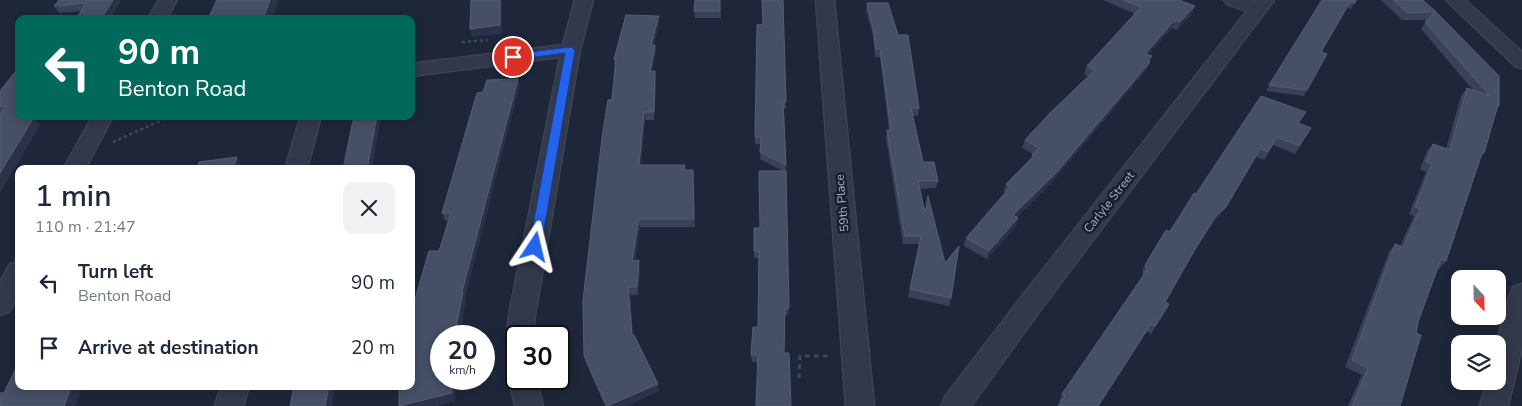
<!DOCTYPE html>
<meta charset="utf-8">
<style>
:root{--surface:#fff;--page:#f2f2f3;--text:#1f2937;--muted:#747a83}
body{margin:0;font-family:"Nunito Sans",sans-serif;background:var(--page);color:var(--text);height:100vh;display:flex;flex-direction:column;font-size:19px;white-space:nowrap}
*{box-sizing:border-box;margin:0}
p{font-size:16px;color:var(--muted)}
.icon{flex:none;width:28px;height:28px;fill:none;stroke:currentColor;stroke-width:2;stroke-linecap:round;stroke-linejoin:round}
.map{position:relative;flex:1;overflow:hidden}
.drawer{position:absolute;left:15px;top:165px;width:400px;height:225px;display:flex;flex-direction:column;background:var(--surface);border-radius:10px;box-shadow:0 2px 8px #0003}
.drawer>*{flex:none}
.top-card{position:absolute;left:15px;top:15px;width:400px;height:105px;border-radius:10px;box-shadow:0 2px 8px #0003;background:#00695c;color:#fff;overflow:hidden}
.needle{width:32px;rotate:158deg}
.buttons{position:absolute;left:1451px;top:270px;display:grid;gap:10px}
.buttons a{display:grid;place-items:center;width:55px;height:55px;border-radius:10px;background:var(--surface);box-shadow:0 2px 8px #0003;font-size:25px}
.speed{position:absolute;left:430px;top:325px;display:flex;gap:10px;font-size:25px;font-weight:700;text-align:center}
.speed>*{display:grid;place-content:center;width:65px;height:65px;border-radius:50%;background:var(--surface);box-shadow:0 2px 8px #0003;line-height:1}
.speed small{font-size:12px;font-weight:400}
.speed .limit{border:2px solid #111;border-radius:8px;background:#fff;color:#111}
.pin{position:absolute;display:grid;place-items:center;width:42px;height:42px;color:#fff;margin:-21px;border:2px solid #fff;border-radius:50%;box-shadow:0 1px 5px #0007}
.me{position:absolute;width:55px;margin:-28px;rotate:10deg;stroke-linejoin:round;filter:drop-shadow(0 0 4px #0008)}
.turn{display:flex;align-items:center;gap:18px;height:105px;padding:0 20px;font-size:22px}
.turn .icon{width:65px;height:65px;stroke-width:2.5}
.turn b{display:block;font-size:35px;line-height:42px}
.round{display:grid;place-items:center;flex:none;width:52px;height:52px;border-radius:10px;background:var(--page)}
.summary{display:flex;align-items:center;justify-content:space-between;height:85px;padding:0 20px}
h1{font-size:30px;font-weight:600;line-height:38px}
ul{padding:0;list-style:none}
li{display:flex;align-items:center;gap:15px;height:65px;padding:0 20px}
li div{flex:1}
li b{display:block;font-size:19px}
li em{font-style:normal}
.map>svg:first-child{display:block}
.lines{fill:none;stroke-linecap:round;stroke-linejoin:round}
.minor-casing{stroke:#3c4253;stroke-width:3}
.path-far1{stroke:#394e53;stroke-width:2.5;stroke-dasharray:3 3;stroke-linecap:butt}
.path{stroke:#394e53;stroke-width:3;stroke-dasharray:4.5 4.5;stroke-linecap:butt}
.minor{fill:#32394a;fill-rule:evenodd}
.wall{fill:#394259}
.shaded-wall{fill:#293248}
.building{fill:#454f65;stroke:#555e74}
.route{fill:#2563eb;stroke:#184099}
.labels{text-anchor:middle;dominant-baseline:central;stroke-width:5;stroke-linejoin:round;paint-order:stroke}
.street-label{font-size:12px;fill:#acb3c7;stroke:#181e2e}
</style>
<div class="map">
<svg width="1522" height="406" viewBox="0 0 1522 406">
<rect width="100%" height="100%" fill="#1e273a"/>
<g class="lines">
<g class="minor-casing">
<path id="minor" d="M159 0H177L166 19H148Z
M575 0H593L580 50 535 315 533 336H516V345L511 344 507 336 509 315 560 57 411 76V64L563 45Z
M816 0H834L874 406H846Z
M1224 0H1249L1254 2 1256 0H1274L1041 309 971 406H941L945 397 1023 295 1247 11 1227 4Z
M1446 0H1465L1522 52V68L1515 66Z
M93 116H113L85 169H63Z
M301 116H321L307 169H285Z
M19 262V294L9 312 0 315V282L10 264Z
M1522 284V347L1508 406H1480L1487 381H1498L1496 344 1510 294 1513 287Z
M516 370V379H536L543 406H515L509 379 513 371Z
M221 386H249L243 406H215Z"/>
</g>
<path class="path-far1" d="M462 42 488 40
M113 142 171 116"/>
<path class="path" d="M799 378 800 356H830"/>
<use href="#minor" class="minor"/>
</g>
<path class="wall" d="M122 0 81 11 59 13 54 6Z
M720 0 721 18H695L694 11Z
M1103 0H1179L1192 14 1177 30 1172 28 1148 55 1152 56 1146 70 1052 182 1017 217 1018 218 1016 226 987 259 964 246 966 238 1005 193 1004 192 1006 184 1031 158 1033 154 1022 148 1025 140 1088 76 1084 74 1087 66 1135 14Z
M1322 0H1356L1351 9 1347 7 1321 52 1327 54 1304 96 1266 91Z
M1381 0H1423L1436 12 1499 106 1496 110 1484 153 1481 157 1446 261 1439 269 1438 268 1418 322 1400 406H1348L1362 375 1345 367 1389 252 1395 244 1400 246 1414 216 1409 214 1426 172 1420 169 1427 151 1433 144 1446 149 1461 96 1467 88 1473 90 1421 29 1427 20H1402Z
M867 3 919 108 918 116H913L923 162 938 181 936 188 919 189 925 213 951 298 949 306 908 297 919 244H903L886 138 887 130H889L880 57H875L873 35 866 11Z
M659 23 654 45H655L656 53 652 72 655 71 656 79 654 120H645L641 165H685V170H693L695 227H640L635 260 640 268 638 295H630L633 335 659 391 626 406H605L586 363 584 355 615 66 614 59Z
M757 25 786 102V109H784L786 165 789 308 788 315H785L758 362H752L751 355 758 327 759 258H754V228H760L783 171 760 159 761 144H755Z
M518 79 519 87 465 297 466 300 459 336H441V379H454L455 401 435 406H399V386H411V313L429 251H439L448 221H445L442 213 477 93 483 92 487 80Z
M0 91 35 119 40 125 0 192Z
M1306 112 1299 123 1311 128 1295 154 1273 145 1264 160 1256 157 1221 214 1212 224 1193 253 1165 303 1169 304 1165 312 1151 334 1147 331 1099 406H1058L1061 402 1059 401 1062 394 1143 276 1142 272 1145 265 1196 194Z"/>
<path class="shaded-wall" d="M113 0H122L109 19H101Z
M270 0H279L272 19H263Z
M500 0H502V33L472 37 470 29Z
M1195 6 1192 14 1177 30 1180 22Z
M659 16V23L652 53 651 45Z
M1175 20 1172 28 1142 62 1145 54Z
M655 45 656 53 651 79 650 72Z
M1152 56 1146 70 1052 182 1011 223 1013 215Z
M655 71 656 79 654 120V112Z
M518 79 519 87 465 297 466 300 459 336H457L455 332 462 292Z
M644 112 645 120 640 173 639 165Z
M26 116H38L35 119 40 125 0 192V173Z
M377 116H385L381 117 372 169H367Z
M237 157 242 165 241 169H233Z
M1256 157 1221 214 1212 224 1193 253 1216 216Z
M693 170 694 178 695 227 694 219Z
M1018 218 1016 226 987 259 989 251Z
M639 219 640 227 634 269 632 261Z
M639 260 640 268 638 295 637 287Z
M628 287 630 295 633 343 632 335Z
M1151 324 1099 406H1098Z
M451 379H454L455 401 435 406H401Z
M658 384 659 391 626 406H607Z
M72 386H79L82 389 75 406H64Z
M329 386H335L332 406H325Z"/>
<path class="building" d="M59 0H113L101 19H76L86 3 54 6Z
M217 0H270L263 19H208Z
M471 0H500V25L470 29Z
M695 0H720V11H694Z
M762 0H783L786 102H783L786 165 760 152 761 137H755L757 25 763 24Z
M1123 0H1179L1195 6 1180 22 1175 20 1145 54 1152 56 1148 61 1150 62 1055 174 1013 215 1018 218 989 251 966 238 1005 193 1010 186 1006 184 1034 156 1032 155 1039 148 1025 140 1049 114 1095 70 1087 66 1141 7Z
M1322 0H1356L1355 3 1350 2 1321 52 1327 54 1307 90 1269 85Z
M1393 0H1423L1436 12 1499 76V106L1498 105 1484 153H1482L1446 261 1441 259 1418 322 1416 333 1421 335 1400 406H1352L1368 368 1352 360 1395 244 1403 247 1420 209 1415 207 1432 164 1426 162 1433 144 1450 150 1467 88 1490 96 1425 22 1435 12 1407 13Z
M867 3H888L898 35H908L919 108H911L923 162H934L938 181H918L925 213 928 196 945 263 959 246 951 298 910 289 921 236H905L887 130H891L880 49H876L873 27Z
M626 15 659 16 651 45H655L650 72 655 71 654 112H644L639 165H685L684 170H693L694 219H639L632 261 639 260 637 287H628L632 335H634L658 384 607 406 584 355 583 300 602 138 608 100H612L616 59H614Z
M19 67V116H26L25 118 34 117 0 173V115L6 106 0 107V91Z
M518 79 462 292H463L455 332H448V336H441V379H451L452 393 399 406V386H411V313L429 251H439L451 213H442L477 93 483 92 487 80Z
M1261 96 1306 112 1298 123 1311 128 1299 146 1277 137 1268 152 1260 149 1226 207 1216 216 1197 246 1165 302 1169 304 1155 326 1151 324 1098 406H1058L1065 396 1062 394 1143 276 1147 269 1145 265 1166 230 1170 232 1194 193 1196 194Z
M354 116H377L367 169H343Z
M237 157 233 169H197L199 162Z
M759 171H786L789 308H785L784 353H789L791 406H756L758 355H751L753 327H758L759 251H754V228H760Z
M19 362V386H72L64 406H0V393H4Z
M294 386H329L325 406H290Z"/>
<path class="route" d="M571 47 575 50 541 247 535 251 529 247 565 53 513 60 508 57 513 54Z"/>
<g class="labels">
<g class="street-label">
<text transform="translate(1109 202) rotate(-52)">Carlyle Street</text>
<text transform="translate(842 203) rotate(-95)">59th Place</text>
</g>
</g>
</svg>
<div class="buttons">
<a><svg class="needle" viewBox="-14 -14 28 28"><path d="M0-13l5 13h-10z" fill="#e53935"/><path d="M0 13l5-13h-10z" fill="#747a83"/></svg></a>
<a><svg class="icon" aria-label="layers" viewBox="0 0 24 24"><path d="M12 4l9 5-9 5-9-5zM3 14l9 5 9-5"/></svg></a>
</div>
<div class="speed"><div>20<small>km/h</small></div><div class="limit">30</div></div>
<div class="pin" style="left:513px;top:57px;background:#d93025"><svg class="icon" aria-label="arrive" viewBox="0 0 24 24"><path d="M6 21V4h12l-3 4 3 4H6"/></svg></div>
<svg class="me" style="left:535px;top:247px" viewBox="-20 -20 40 40"><path d="M0-17L14 15 0 8-14 15z" fill="#2563eb" stroke="#fff" stroke-width="4"/></svg>
<div class="top-card">
<div class="turn"><svg class="icon" aria-label="left" viewBox="0 0 24 24"><path d="M17 20v-9H6M10 6l-5 5 5 5"/></svg><div><b>90 m</b>Benton Road</div></div>
</div>
<section class="drawer">
<div class="summary"><div><h1>1 min</h1><p>110 m · 21:47</p></div><a class="round"><svg class="icon" aria-label="close" viewBox="0 0 24 24"><path d="M6 6l12 12M18 6L6 18"/></svg></a></div>
<ul>
<li><svg class="icon" aria-label="left" viewBox="0 0 24 24"><path d="M17 20v-9H6M10 6l-5 5 5 5"/></svg><div><b>Turn left</b><p>Benton Road</p></div><em>90 m</em></li>
<li><svg class="icon" aria-label="arrive" viewBox="0 0 24 24"><path d="M6 21V4h12l-3 4 3 4H6"/></svg><div><b>Arrive at destination</b></div><em>20 m</em></li>
</ul>
</section>
</div>
